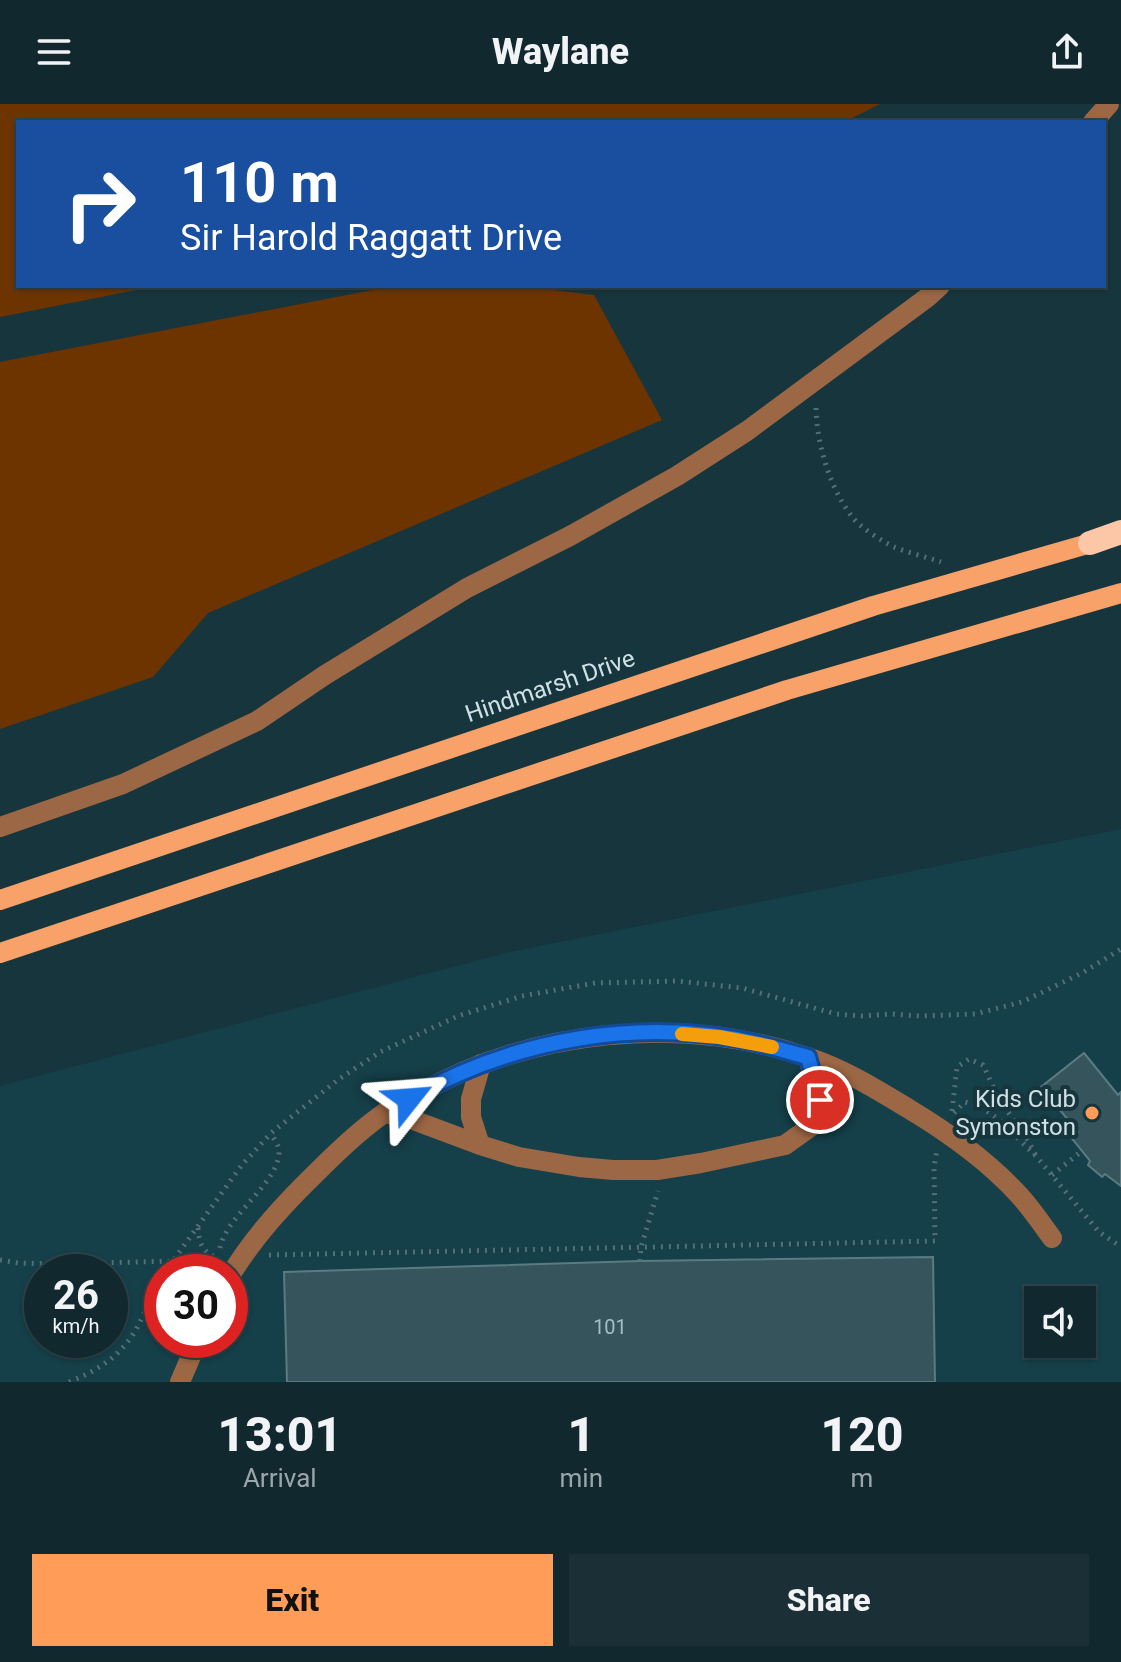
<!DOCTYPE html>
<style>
:root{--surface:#11282e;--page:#1a3036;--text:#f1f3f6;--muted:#9ca6aa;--line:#30444a;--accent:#fe9c58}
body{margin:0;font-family:Roboto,sans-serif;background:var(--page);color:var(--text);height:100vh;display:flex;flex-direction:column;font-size:30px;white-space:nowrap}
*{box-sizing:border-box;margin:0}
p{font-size:26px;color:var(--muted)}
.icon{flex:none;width:44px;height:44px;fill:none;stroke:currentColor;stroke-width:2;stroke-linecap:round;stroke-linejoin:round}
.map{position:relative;height:1278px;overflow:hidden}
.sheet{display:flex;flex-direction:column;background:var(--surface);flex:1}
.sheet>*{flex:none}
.top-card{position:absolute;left:16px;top:16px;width:1090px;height:168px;border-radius:0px;box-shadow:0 2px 6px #0004,0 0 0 2px var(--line);background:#1a4fa0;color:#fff;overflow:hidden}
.fabs{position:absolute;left:1024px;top:1182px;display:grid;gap:16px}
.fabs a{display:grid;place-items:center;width:72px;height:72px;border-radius:0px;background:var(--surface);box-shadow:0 2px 6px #0004,0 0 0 2px var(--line);font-size:40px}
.speed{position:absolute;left:24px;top:1150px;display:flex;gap:16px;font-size:40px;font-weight:700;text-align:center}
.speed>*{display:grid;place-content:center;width:104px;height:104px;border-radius:50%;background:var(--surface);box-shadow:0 2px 6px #0004,0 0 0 2px var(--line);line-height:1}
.speed small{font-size:20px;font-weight:400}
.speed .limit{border:12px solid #d22;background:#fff;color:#111}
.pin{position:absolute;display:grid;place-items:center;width:68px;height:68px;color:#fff;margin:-34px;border:4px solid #fff;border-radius:50%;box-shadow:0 2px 8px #0007}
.me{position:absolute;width:88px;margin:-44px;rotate:62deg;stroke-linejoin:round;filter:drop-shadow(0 0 6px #0008)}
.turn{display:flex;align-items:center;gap:28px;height:168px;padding:0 32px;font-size:36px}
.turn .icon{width:104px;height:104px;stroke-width:2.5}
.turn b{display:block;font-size:56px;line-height:68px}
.eta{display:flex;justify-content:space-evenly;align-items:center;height:136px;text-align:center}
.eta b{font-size:48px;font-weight:800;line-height:56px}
.button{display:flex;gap:16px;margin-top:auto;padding:16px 32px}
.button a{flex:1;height:92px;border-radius:0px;background:var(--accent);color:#111;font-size:32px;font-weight:800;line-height:92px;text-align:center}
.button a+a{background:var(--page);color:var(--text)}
header{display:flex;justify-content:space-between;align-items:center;height:104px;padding:0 32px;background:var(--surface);font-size:36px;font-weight:800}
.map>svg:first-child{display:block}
.built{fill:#153f49;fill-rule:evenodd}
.green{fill:#6e3400}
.building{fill:#35545c;stroke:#5b7b83;stroke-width:2}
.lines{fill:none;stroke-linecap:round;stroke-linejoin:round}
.path{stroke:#556f76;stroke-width:5;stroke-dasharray:2 6;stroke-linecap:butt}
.minor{stroke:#9c6744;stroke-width:20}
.major{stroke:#f8a168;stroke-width:20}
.highway{stroke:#fcc7a6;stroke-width:24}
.route-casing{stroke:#114b97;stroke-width:20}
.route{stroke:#1a73e8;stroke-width:14}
.slow{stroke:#f59e0b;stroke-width:14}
.poi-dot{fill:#fe9c58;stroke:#17353d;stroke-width:3}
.labels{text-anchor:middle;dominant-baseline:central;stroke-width:8;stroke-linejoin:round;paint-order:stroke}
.number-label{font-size:20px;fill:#a9bec4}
.street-label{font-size:24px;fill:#d0e1e6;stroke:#17353d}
.poi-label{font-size:24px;fill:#d0e1e6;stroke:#17353d;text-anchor:end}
</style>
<header><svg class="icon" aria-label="menu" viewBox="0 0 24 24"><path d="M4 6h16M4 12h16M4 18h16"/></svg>Waylane<svg class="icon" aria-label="share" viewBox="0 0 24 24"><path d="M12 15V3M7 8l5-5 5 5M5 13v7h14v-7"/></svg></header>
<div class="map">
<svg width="1121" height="1278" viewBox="0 0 1121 1278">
<rect width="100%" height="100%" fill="#17353d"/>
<path class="built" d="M1121 725V1278H0V982L506 849ZM42 1168H110V1236H42ZM162 1168H230V1236H162ZM1038 1196H1082V1240H1038Z"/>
<path class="green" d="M0 0H880L844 18H18V182H157L0 213Z
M393 182H521L594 191 662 316 208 509 153 573 0 625V258Z"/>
<path class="building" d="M1084 949 1118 991 1121 988V1082L1105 1070 1102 1073 1088 1061 1090 1057 1070 1032 1078 1028 1041 983Z
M933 1153 935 1278H287L284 1168 640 1157Z"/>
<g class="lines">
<path class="path" d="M816 304C817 341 830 385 853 414 860 423 883 438 894 443 909 449 926 453 941 458
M952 1007 957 963 969 955 983 961 999 995 1029 1038 1036 1052
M954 1009 965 998 980 1002 998 1015 1036 1052 1099 1128 1121 1143
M1052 1071 1082 1047
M198 1124C199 1138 202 1148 216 1153
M220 1144C226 1111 281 1078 279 1046 278 1040 274 1035 271 1029
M269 1151 935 1137 934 1063 937 1046
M0 1156 18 1159 56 1160 216 1156
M640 1157 641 1143 658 1087
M165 1168 241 1062 271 1029 339 975 380 948 458 912 522 892 595 879 677 877 742 884 836 910 861 912 892 910 919 912 975 910 1022 898 1082 869 1121 845
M69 1278C101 1265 124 1250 140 1218 147 1203 153 1187 162 1173"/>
<path class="minor" d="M1093 18 1109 0
M0 723 123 680 257 617 325 571 467 484 570 432 677 372 747 327 928 193 940 182
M384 1009 405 1013 480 1041 519 1053 579 1063 613 1066H657L701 1059 785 1041 813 1021 820 996 808 953
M480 1041 471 1013V995L481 960
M230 1172C254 1132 286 1098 319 1066 339 1046 360 1026 383 1010 393 1003 404 998 415 992 531 925 680 910 807 953 844 965 876 985 909 1005 949 1029 987 1056 1019 1091 1031 1104 1041 1119 1052 1134
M180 1278 198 1236"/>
<path class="major" d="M0 796 873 502 1105 435
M0 849 787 586 1121 489"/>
<path class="highway" d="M1090 439 1121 428"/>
</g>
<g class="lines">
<g class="route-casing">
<path id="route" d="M409 995C513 935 642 912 760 940 776 944 792 949 808 953L820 996"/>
</g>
<use href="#route" class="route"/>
<path class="slow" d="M682 930 719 933 772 943"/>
</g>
<circle class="poi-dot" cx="1092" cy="1009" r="8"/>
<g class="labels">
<g class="number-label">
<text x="610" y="1223">101</text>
</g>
<g class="street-label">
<text transform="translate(550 582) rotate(-19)">Hindmarsh Drive</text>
</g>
<g class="poi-label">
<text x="1076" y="995">Kids Club<tspan x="1076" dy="28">Symonston</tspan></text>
</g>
</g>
</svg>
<div class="fabs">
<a><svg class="icon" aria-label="sound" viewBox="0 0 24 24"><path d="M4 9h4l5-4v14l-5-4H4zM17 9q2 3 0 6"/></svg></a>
</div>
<div class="speed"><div>26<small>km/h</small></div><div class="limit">30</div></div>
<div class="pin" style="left:820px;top:996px;background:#d93025"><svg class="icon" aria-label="arrive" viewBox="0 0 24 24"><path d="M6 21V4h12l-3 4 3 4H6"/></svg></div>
<svg class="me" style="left:409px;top:995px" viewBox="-20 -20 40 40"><path d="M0-17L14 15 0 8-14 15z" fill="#1a73e8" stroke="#fff" stroke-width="4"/></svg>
<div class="top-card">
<div class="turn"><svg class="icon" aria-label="right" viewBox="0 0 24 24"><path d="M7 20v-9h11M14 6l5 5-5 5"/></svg><div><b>110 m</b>Sir Harold Raggatt Drive</div></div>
</div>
</div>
<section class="sheet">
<div class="eta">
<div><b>13:01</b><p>Arrival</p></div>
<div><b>1</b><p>min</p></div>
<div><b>120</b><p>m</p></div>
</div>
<div class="button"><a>Exit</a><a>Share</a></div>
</section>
